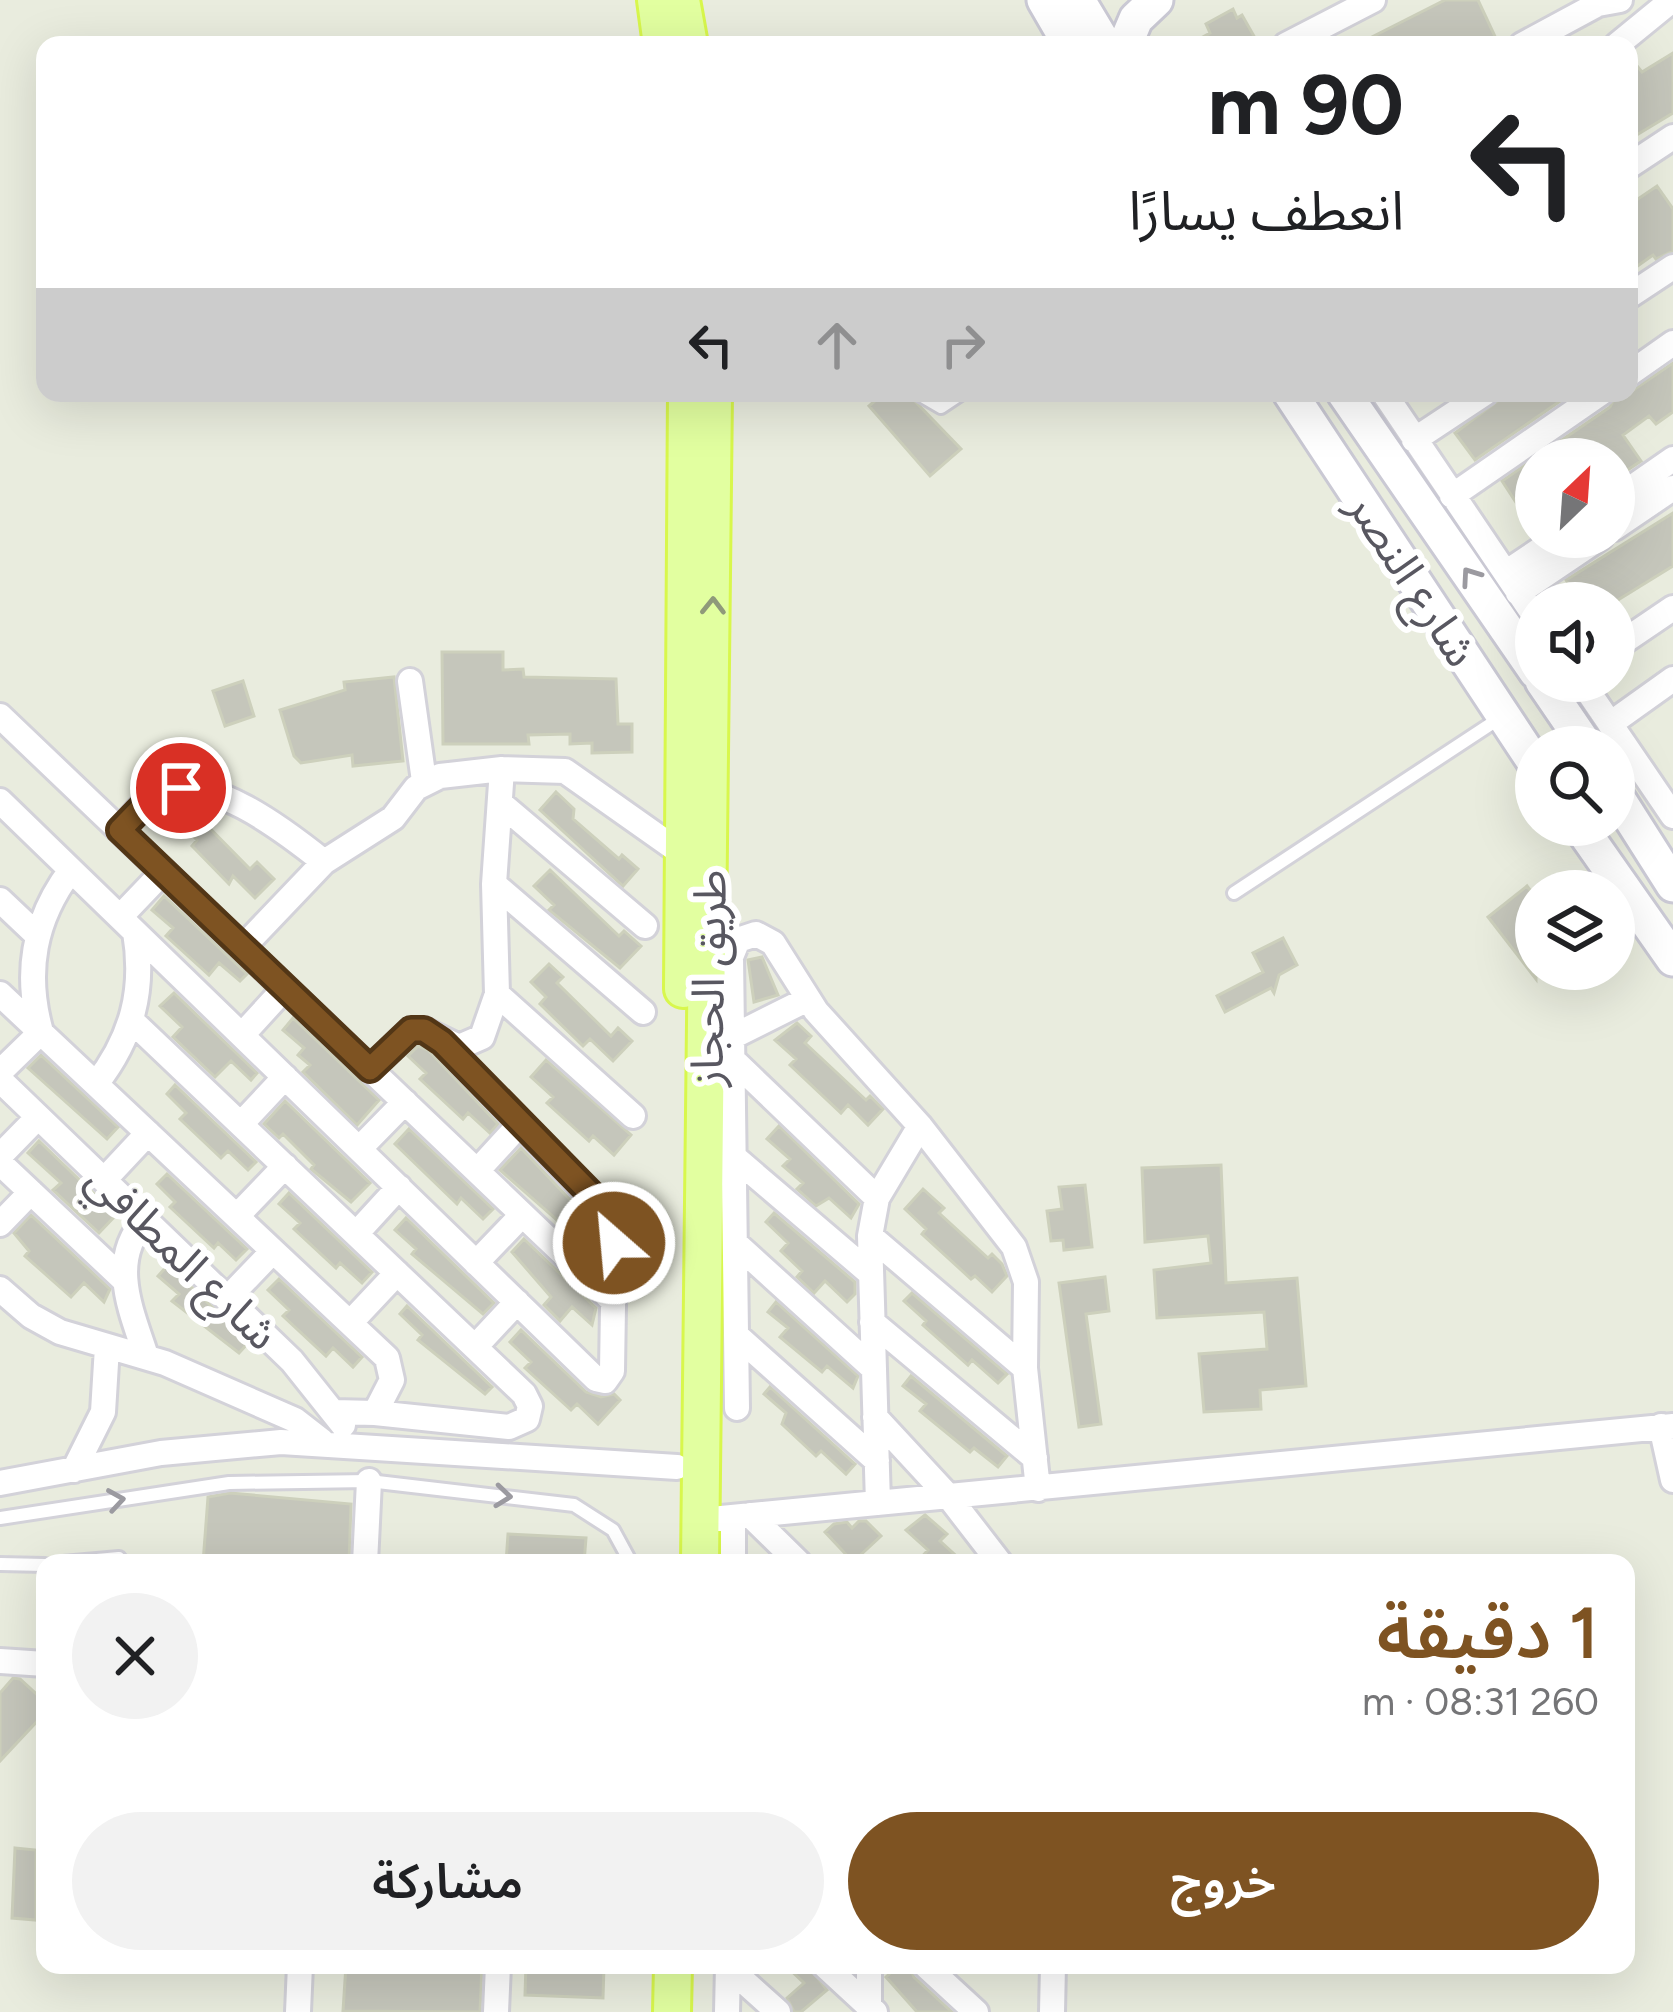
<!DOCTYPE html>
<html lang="ar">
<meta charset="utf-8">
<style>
:root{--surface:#fff;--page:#f2f2f2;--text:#202124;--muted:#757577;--accent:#7e5322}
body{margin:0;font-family:Figtree,"Noto Sans Arabic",sans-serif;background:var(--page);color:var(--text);direction:rtl;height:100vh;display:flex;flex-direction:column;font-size:45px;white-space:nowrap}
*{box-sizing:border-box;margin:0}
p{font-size:39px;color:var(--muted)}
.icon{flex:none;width:66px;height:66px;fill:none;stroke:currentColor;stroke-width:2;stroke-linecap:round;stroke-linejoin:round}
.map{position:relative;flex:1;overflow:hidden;direction:ltr}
.panel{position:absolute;left:36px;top:1554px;width:1599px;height:420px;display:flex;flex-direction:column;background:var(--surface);border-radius:24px;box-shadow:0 12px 48px #0002;direction:rtl}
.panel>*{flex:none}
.banner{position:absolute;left:36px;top:36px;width:1602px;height:366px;border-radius:24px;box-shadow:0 12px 48px #0002;direction:rtl;background:#fff;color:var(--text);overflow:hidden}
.needle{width:78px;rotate:25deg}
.fabs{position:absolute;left:1515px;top:438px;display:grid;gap:24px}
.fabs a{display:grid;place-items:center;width:120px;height:120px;border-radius:50%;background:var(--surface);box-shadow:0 12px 48px #0002;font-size:60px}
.pin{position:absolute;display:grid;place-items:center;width:102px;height:102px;color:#fff;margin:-51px;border:6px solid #fff;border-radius:50%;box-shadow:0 3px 12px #0007}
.me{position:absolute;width:132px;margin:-66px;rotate:333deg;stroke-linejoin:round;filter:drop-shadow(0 0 9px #0008)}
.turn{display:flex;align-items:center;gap:42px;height:252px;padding:0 36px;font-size:54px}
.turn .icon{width:156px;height:156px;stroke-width:2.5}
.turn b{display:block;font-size:84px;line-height:102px}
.lanes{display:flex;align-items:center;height:114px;padding:0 36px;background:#0003;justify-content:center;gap:60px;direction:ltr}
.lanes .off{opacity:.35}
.round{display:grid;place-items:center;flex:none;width:126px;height:126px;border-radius:63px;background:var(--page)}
.summary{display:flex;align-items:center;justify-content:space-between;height:204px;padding:0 36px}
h1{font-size:72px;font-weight:600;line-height:90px;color:var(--accent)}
.action{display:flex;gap:24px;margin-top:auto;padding:24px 36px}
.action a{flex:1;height:138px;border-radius:72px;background:var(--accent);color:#fff;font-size:48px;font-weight:600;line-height:138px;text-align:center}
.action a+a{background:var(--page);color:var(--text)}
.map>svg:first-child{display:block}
.building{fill:#c5c6bb;stroke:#cdd0bc;stroke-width:3}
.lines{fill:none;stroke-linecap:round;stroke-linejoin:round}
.lane-casing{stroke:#d3d2d9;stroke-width:18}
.street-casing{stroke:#d3d2d9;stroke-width:30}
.secondary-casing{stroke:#cac9d4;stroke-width:39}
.primary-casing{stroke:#d8f74c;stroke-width:42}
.lane{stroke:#fff;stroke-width:12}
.street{stroke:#fff;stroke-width:24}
.secondary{stroke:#fff;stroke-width:33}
.primary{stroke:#e2ffa0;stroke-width:36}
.oneway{stroke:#9b9aa0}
.oneway2{stroke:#8f9a7a}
.route-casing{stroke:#523616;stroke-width:30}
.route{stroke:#7e5322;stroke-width:21}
.labels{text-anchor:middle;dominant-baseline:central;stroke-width:12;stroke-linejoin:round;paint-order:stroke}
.street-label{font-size:45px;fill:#585760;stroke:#fff}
</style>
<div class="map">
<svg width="1673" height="2012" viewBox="0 0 1673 2012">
<rect width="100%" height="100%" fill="#e9ecde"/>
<path class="building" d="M1445 0H1478L1499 45H1356Z
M1233 9 1237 18 1242 15 1259 45H1188L1210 33 1206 24Z
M1673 53V113L1635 136 1629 126V56L1642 72Z
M1657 186 1673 209V251L1656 259 1653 255 1629 272V205Z
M1673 363V412L1656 424 1649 416 1623 435 1641 461 1614 479V459H1536V533L1502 481 1610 407 1617 393H1629Z
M884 393H907L961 449 930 476 869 406Z
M1508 393H1572L1475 460 1455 433Z
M1673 513V566L1613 603H1581L1566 580Z
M442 652H503V670L523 669 524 677 616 679 618 724H632V752L592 753V743L570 744V734L528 735 529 744H443Z
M394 677 403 761 353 766 352 755 301 763 294 756 280 710 345 690 344 682Z
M243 681 254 716 225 726 213 691Z
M556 792 574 809 573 819 619 859 622 855 638 869 623 886 540 810Z
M189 807 250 869 257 862 274 879 255 898 233 876 229 884 192 846 197 840 176 819Z
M550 870 619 936 624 931 641 946 620 968 549 910 554 905 534 886Z
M1527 886 1536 898V979L1488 917Z
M164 896 247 974 240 981 219 963 209 975 166 936 173 928 152 910Z
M1283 938 1297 965 1279 975 1274 993 1271 988 1225 1012 1217 996 1263 972 1253 953Z
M762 957 778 995 754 1002 748 960Z
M549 964 563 977 557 983 611 1036 618 1028 632 1041 613 1061 590 1039 583 1046 540 1004 546 997 531 982Z
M174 993 257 1073 251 1080 231 1061 215 1077 173 1037 182 1027 160 1006Z
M293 1018 379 1100 357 1125 303 1072 310 1065 298 1055 304 1048 283 1030Z
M797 1023 811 1036 805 1043 866 1100 870 1096 883 1109 868 1125 848 1105 841 1113 790 1065 796 1059 775 1040Z
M418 1046 428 1050 498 1124 490 1133 468 1113 463 1119 420 1079 426 1073 408 1056Z
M41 1055 118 1127 107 1139 28 1068Z
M546 1060 631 1135 614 1155 593 1136 589 1141 547 1103 553 1097 531 1077Z
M175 1085 256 1162 248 1170 228 1151 221 1158 180 1119 186 1113 167 1094Z
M285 1101 370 1183 351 1202 311 1169 314 1165 283 1134 279 1138 264 1124Z
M779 1126 859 1204 851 1218 829 1198 816 1206 797 1189 803 1183 783 1166 790 1159 767 1139Z
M409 1129 493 1209 483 1219 461 1198 457 1204 395 1144Z
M39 1141 116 1215 99 1233 53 1190 61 1183 28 1153Z
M521 1148 594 1225 589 1240 563 1216 558 1221 500 1170Z
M1221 1165 1226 1283 1297 1278 1306 1386 1260 1390 1261 1409 1204 1412 1199 1354 1267 1349 1264 1312 1157 1318 1154 1270 1211 1263 1208 1236 1145 1242 1142 1168Z
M167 1174 247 1249 236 1260 218 1243 214 1248 170 1207 175 1202 157 1184Z
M1085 1185 1092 1247 1064 1250 1063 1240 1051 1241 1047 1211 1062 1209 1059 1187Z
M923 1189 944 1208 939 1213 988 1258 992 1254 1002 1264 1007 1276 992 1292 975 1276 971 1279 922 1234 926 1229 905 1209Z
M289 1193 372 1272 362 1283 340 1263 336 1268 294 1229 300 1223 279 1204Z
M774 1213 855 1282V1294L847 1302 825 1281 814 1293 797 1277 802 1271 781 1251 788 1243 766 1222Z
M31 1215 110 1289 104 1302 84 1283 71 1297 25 1256 29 1251 14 1233Z
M406 1218 494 1303 483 1314 412 1254 416 1249 395 1230Z
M524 1239 596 1308 592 1325 572 1307 560 1321 544 1305 551 1297 512 1252Z
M168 1265 249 1342 239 1353 172 1301 179 1294 158 1276Z
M1105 1277 1109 1311 1086 1314 1101 1424 1079 1427 1059 1283Z
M279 1279 362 1357 353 1367 333 1348 326 1356 283 1316 289 1310 268 1290Z
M912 1293 1007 1374 998 1383 972 1360 968 1365 923 1325 926 1321 904 1301Z
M776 1302 858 1376 853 1388 827 1366 822 1372 780 1337 788 1328 768 1312Z
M407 1306 492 1387 485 1394 418 1340 422 1335 400 1314Z
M521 1330 586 1392 601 1397 614 1394 620 1400 598 1424 577 1404 571 1410 525 1368 531 1362 510 1342Z
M911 1376 1007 1456 998 1467 974 1448 970 1452 920 1411 926 1404 903 1386Z
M770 1387 855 1464 846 1474 821 1451 816 1456 782 1424 786 1413 764 1394Z
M230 1493 351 1504 349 1563H203L208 1497Z
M925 1515 947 1534 940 1541 964 1563H916L928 1550 906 1530Z
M859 1521H866L881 1536 853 1562 825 1532 834 1524 847 1522 852 1528Z
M508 1534 586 1538 584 1563H506Z
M13 1678 20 1679 45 1702V1713L0 1761V1693Z
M15 1848 36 1850V1920L12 1918Z
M346 1965H482L480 2012 343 2011Z
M526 1965 604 1966 603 1998 525 1995Z
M785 1965H808L827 1990 801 2012H794L787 1998 804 1983Z
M899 1965H909L914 1977 952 2012H917L886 1977Z"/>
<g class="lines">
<g class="lane-casing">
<path id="lane" d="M917 393 941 407 962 393
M1234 893 1503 716
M0 1518 229 1483 369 1481 574 1505 613 1530 631 1563
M63 1563 119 1558
M0 1564 45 1565"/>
</g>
<g class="street-casing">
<path id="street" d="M1286 45 1373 0
M1522 45 1598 4 1620 0
M1617 45 1672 0
M1629 166 1673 137
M1629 296 1673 267
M1629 374 1673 343
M1384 393 1536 618
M1414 440 1485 393
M1452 496 1601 393
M1614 500 1673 459
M1614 528 1673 488
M1507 572 1559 537
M1518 593 1601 537
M1614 648 1673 608
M410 681 424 781
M1581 681 1673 816
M0 716 613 1301
M1610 724 1673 679
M0 801 596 1379 605 1381 612 1371 614 1243 610 1217 442 1042
M500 803 645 926
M120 830C130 820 141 804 153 796 201 764 289 834 324 862
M494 884 643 1012
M0 900 37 935
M120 917 163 872
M243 947 324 862 393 818 416 788 440 776 502 769 565 771 684 855
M0 994 387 1358 392 1380 375 1413 334 1412
M497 994 633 1116
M132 1021 524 1394 530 1406 527 1419 509 1427 375 1413
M242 1035 285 988
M732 1037 808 999
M732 1059 877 1198
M370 1069 411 1030H424L459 1047 482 1037 497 994 494 884 502 769
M0 1072 41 1032C24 972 34 919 71 870
M0 1080 292 1361 343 1425
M96 1084C132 1038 145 990 135 932
M241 1124 285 1077
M359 1149 405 1102
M0 1156 38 1117
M734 1157 871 1274
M0 1163 123 1279
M477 1171 521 1123
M104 1180 148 1133
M237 1216 285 1166
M145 1220C108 1261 131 1310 146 1356
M0 1224 31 1192
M356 1234 399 1187
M870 1236 1025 1368
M735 1243 874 1369
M476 1263 522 1215
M0 1289 31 1316 60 1332 165 1363 295 1420 322 1441
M227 1299 273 1251
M872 1322 1035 1458
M350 1323 397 1273
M736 1335 877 1461
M475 1347 517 1302
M737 1408 731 957 738 940 756 934 773 943 816 1011 920 1126 1014 1247 1026 1282 1025 1368 1038 1489
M875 1417 949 1497 1000 1563
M1661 1426 1673 1480
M74 1470 103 1412 107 1347
M0 1483 161 1453 281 1442 677 1467
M878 1503 870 1236 877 1198 920 1126
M750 1515 799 1563
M733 1517V1563
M701 1520 1673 1426
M365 1563 369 1481
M0 1661 45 1664
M824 1965 875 2012
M925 1965 976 2012
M728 1967 778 2012
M298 2012 300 1965
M496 2012 498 1965
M727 2012 728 1965
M869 2012V1965
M1052 2012 1053 1965"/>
</g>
<g class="secondary-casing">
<path id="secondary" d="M1044 0 1070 45
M1078 0 1105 45
M1125 45 1136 19 1156 0
M1290 393 1536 765
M1344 393 1536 672
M1542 681 1587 747
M1614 792 1673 885
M1579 825 1673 959"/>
</g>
<g class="primary-casing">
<path id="primary" d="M656 0 662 45
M681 0 689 45
M683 989 687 393
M700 1563 713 393
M672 2012 673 1965"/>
</g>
<use href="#lane" class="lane"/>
<use href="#street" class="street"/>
<use href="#secondary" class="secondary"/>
<use href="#primary" class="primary"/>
</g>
<defs><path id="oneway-chevron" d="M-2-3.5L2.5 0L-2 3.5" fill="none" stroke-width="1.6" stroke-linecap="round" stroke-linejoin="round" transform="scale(3)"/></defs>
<g class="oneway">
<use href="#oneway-chevron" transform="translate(1470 576) rotate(-125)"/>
<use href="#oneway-chevron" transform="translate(503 1496) rotate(6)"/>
<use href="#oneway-chevron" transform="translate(116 1500) rotate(-9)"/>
</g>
<use class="oneway2" href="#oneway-chevron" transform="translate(713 606) rotate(-89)"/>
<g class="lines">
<g class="route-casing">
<path id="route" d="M181 788 153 796 120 830 370 1069 411 1030H424L442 1042 599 1202 610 1216 614 1243"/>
</g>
<use href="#route" class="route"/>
</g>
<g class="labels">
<g class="street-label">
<text transform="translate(1413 579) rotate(57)">شارع النصر</text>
<text transform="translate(708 978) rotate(-89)">طريق الحجاز</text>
<text transform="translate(183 1256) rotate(44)">شارع المطافي</text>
</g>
</g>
</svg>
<div class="fabs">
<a><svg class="needle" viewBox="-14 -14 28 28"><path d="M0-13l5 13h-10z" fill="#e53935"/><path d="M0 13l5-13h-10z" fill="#757577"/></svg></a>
<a><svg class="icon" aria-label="sound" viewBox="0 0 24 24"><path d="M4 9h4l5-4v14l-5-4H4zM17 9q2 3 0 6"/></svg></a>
<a><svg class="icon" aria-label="search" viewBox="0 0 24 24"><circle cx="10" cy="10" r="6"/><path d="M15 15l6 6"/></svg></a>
<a><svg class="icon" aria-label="layers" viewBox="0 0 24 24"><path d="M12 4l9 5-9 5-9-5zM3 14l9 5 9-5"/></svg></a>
</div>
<div class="pin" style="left:181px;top:788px;background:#d93025"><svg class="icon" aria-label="arrive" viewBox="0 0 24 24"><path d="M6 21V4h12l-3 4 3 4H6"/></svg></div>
<svg class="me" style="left:614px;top:1243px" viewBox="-20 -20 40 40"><circle r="17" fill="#7e5322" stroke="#fff" stroke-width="3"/><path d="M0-11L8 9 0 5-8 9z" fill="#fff"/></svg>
<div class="banner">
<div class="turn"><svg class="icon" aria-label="left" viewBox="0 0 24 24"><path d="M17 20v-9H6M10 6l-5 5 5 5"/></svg><div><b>90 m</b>انعطف يسارًا</div></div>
<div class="lanes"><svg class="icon" aria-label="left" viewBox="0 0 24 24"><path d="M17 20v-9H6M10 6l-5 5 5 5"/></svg><svg class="icon off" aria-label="ahead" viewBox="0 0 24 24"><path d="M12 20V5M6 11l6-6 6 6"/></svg><svg class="icon off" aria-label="right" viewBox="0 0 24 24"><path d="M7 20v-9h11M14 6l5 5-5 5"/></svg></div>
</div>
<section class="panel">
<div class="summary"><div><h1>1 دقيقة</h1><p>260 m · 08:31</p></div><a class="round"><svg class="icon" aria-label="close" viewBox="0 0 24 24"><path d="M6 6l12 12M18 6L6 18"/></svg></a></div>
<div class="action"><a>خروج</a><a>مشاركة</a></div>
</section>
</div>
